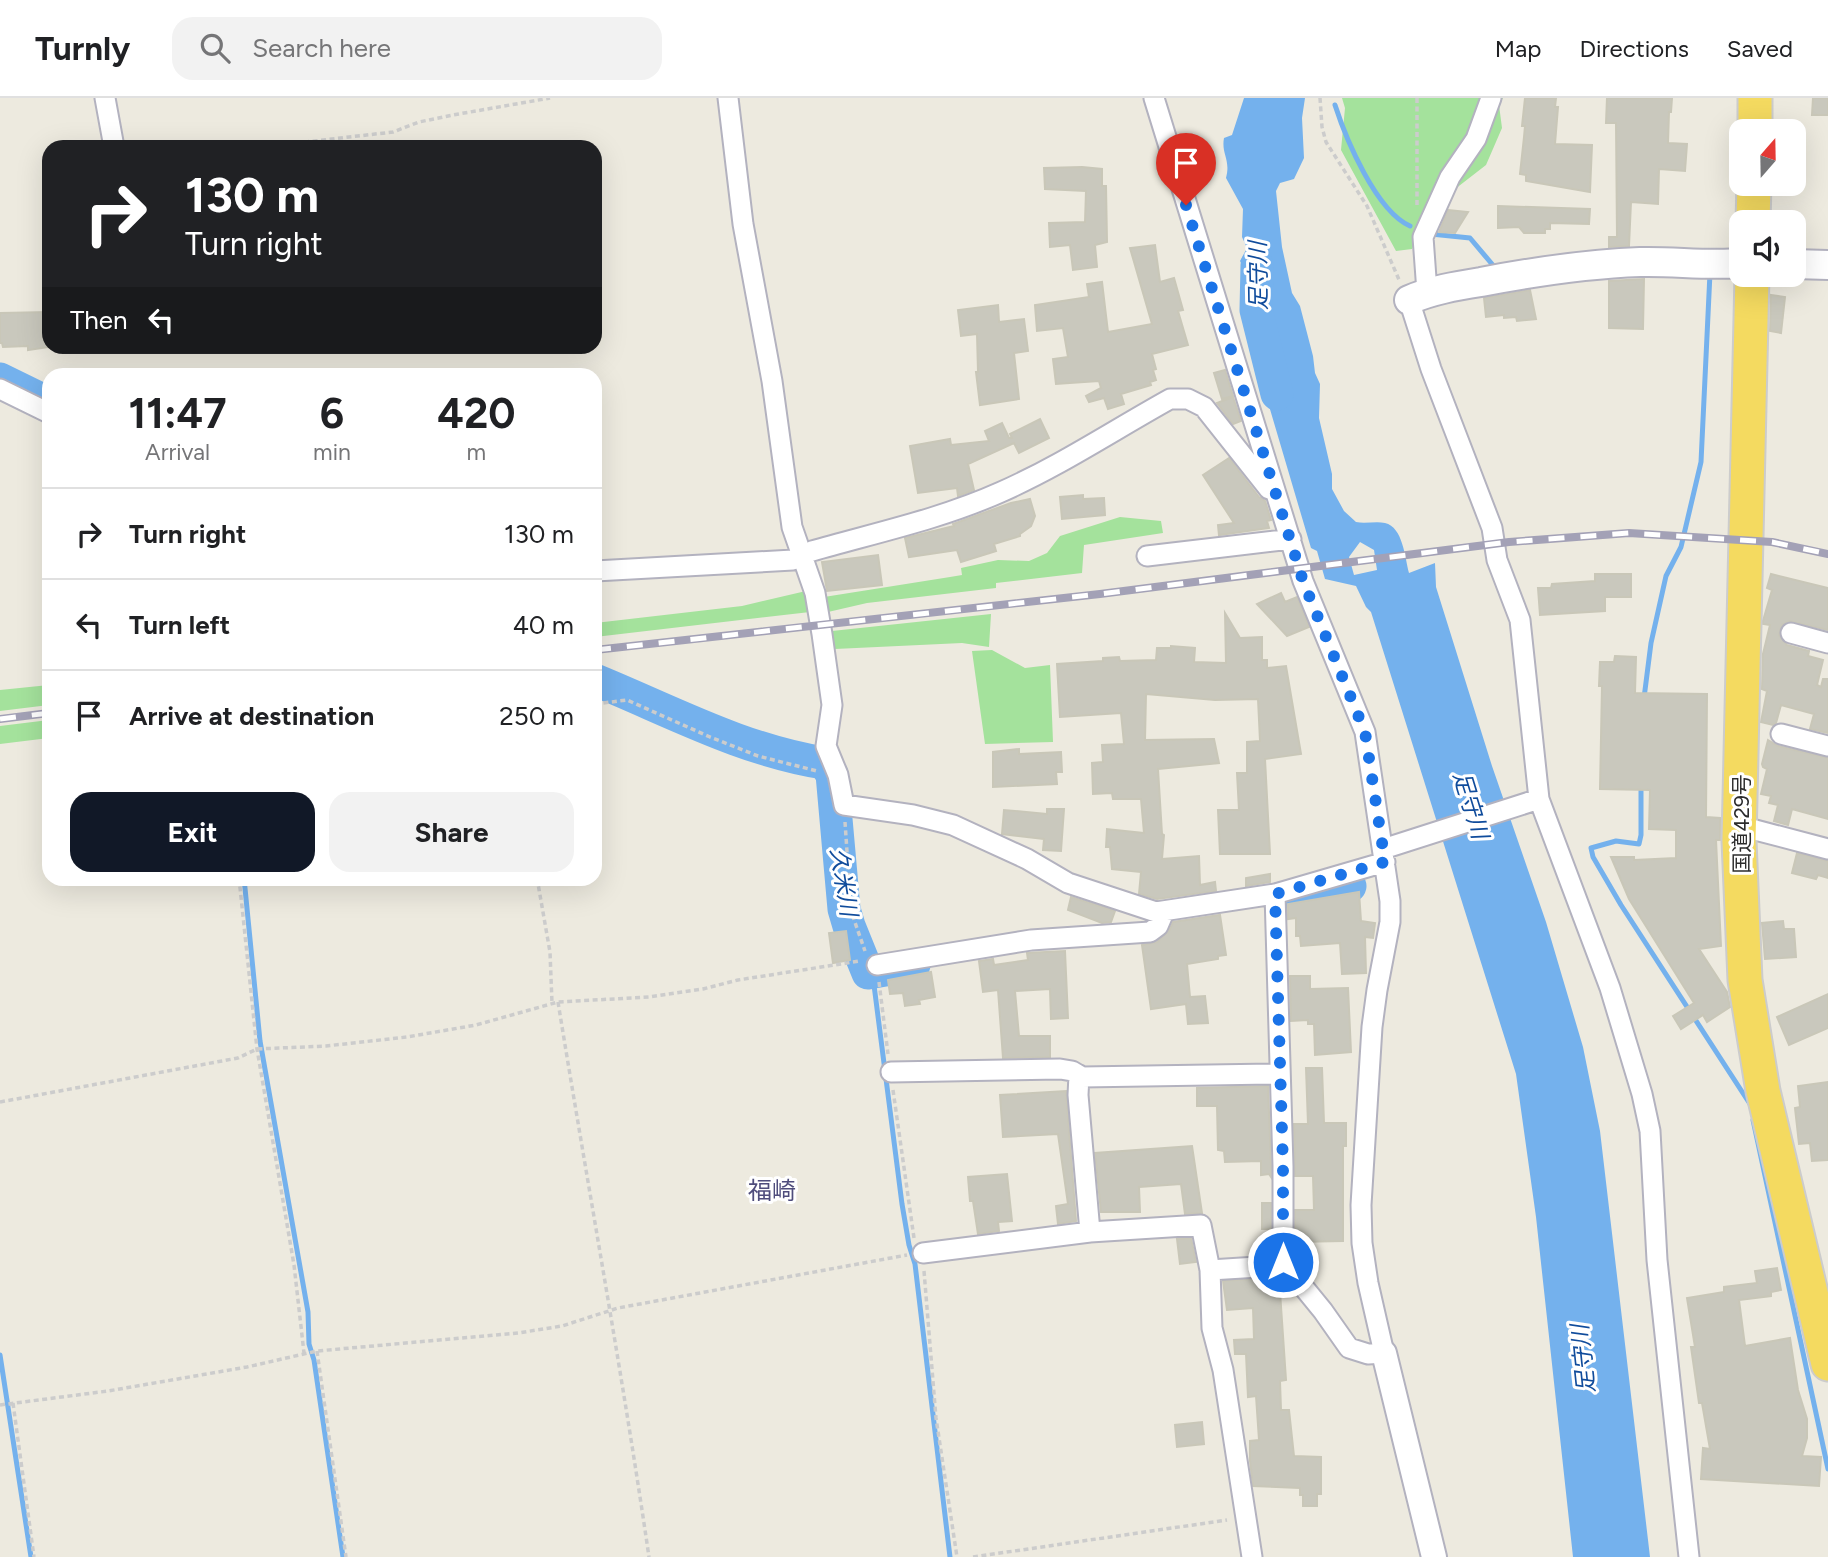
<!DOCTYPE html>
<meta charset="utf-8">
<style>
:root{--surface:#fff;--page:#f2f2f2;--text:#202124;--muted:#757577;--line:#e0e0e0;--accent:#111827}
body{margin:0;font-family:Figtree,"Noto Sans JP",sans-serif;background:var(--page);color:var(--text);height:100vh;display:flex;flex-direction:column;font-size:26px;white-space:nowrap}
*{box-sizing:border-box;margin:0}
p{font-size:23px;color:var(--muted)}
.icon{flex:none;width:38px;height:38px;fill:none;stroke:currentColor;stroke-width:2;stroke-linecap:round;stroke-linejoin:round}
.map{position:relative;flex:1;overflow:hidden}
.drawer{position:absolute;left:42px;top:270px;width:560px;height:518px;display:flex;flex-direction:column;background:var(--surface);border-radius:21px;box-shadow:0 7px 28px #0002}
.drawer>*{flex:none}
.guide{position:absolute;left:42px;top:42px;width:560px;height:214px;border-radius:21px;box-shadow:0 7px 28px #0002;background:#202124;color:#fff;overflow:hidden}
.needle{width:46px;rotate:20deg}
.controls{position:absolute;left:1729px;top:21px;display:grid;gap:14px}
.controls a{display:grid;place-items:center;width:77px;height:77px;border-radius:14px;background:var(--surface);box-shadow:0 7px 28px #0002;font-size:35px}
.pin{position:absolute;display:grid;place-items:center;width:60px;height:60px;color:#fff;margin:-72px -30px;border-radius:50% 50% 50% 0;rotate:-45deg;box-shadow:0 0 7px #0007}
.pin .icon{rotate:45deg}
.me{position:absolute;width:77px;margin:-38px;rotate:0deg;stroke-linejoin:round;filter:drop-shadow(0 0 5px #0008)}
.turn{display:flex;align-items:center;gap:24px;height:147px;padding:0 28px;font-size:32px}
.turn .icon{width:91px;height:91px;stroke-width:2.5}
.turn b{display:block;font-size:49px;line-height:60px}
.then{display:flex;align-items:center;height:66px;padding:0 28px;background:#0003;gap:14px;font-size:26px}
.eta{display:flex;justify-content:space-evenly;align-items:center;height:119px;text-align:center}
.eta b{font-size:42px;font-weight:700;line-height:49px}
.button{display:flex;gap:14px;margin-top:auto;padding:14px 28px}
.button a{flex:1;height:80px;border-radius:21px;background:var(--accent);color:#fff;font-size:28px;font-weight:700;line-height:80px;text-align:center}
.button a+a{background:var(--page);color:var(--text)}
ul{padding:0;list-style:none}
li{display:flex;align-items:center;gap:21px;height:91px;padding:0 28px;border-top:2px solid var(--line)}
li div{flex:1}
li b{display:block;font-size:26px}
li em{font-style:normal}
header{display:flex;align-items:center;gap:42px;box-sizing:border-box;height:98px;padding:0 35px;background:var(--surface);border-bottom:2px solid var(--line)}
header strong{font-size:33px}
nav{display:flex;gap:38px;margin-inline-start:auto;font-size:24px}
.search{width:490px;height:63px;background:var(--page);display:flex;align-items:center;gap:18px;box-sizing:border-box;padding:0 24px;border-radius:21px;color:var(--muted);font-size:26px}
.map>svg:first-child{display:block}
.green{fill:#a4e29c}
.water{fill:#74b1ed;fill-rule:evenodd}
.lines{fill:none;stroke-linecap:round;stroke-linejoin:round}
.stream{stroke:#74b1ed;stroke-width:5}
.river{stroke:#74b1ed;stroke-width:33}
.building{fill:#c9c8bd;stroke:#c9c7b8;stroke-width:2}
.minor-casing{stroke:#b3b2bf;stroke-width:23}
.tertiary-casing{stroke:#b3b2bf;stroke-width:28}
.secondary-casing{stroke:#b3b2bf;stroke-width:32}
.trunk-casing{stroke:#ccc;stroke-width:37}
.path{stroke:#ccc;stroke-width:3.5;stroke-dasharray:5 3.5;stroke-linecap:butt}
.minor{stroke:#fff;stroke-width:19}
.tertiary{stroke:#fff;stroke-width:24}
.secondary{stroke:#fff;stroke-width:28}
.trunk{stroke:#f4da60;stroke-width:33}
.rail-casing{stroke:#a3a1b6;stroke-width:8}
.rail{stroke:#fff;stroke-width:5;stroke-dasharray:16;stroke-linecap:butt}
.route{stroke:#1a73e8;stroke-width:12;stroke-dasharray:0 21.6}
.labels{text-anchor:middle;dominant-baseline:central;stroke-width:6;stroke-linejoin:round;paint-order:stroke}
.street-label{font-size:21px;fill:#2c2c2c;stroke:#fff}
.water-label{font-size:23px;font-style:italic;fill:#104c9c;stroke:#fff}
.quarter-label{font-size:24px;fill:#4f4d7c;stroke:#fff}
</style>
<header>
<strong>Turnly</strong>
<div class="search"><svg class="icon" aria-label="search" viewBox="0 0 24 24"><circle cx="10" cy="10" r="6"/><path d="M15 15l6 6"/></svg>Search here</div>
<nav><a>Map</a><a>Directions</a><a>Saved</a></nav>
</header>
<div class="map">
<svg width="1828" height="1459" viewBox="0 0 1828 1459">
<rect width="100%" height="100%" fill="#edeadf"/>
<path class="green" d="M1342 0H1503L1499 7 1502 30 1486 67 1428 112 1412 151 1396 153 1341 52 1345 10Z
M1120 419 1161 423 1163 435 1084 447 1082 475 996 485V490L867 505 828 514 824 499 950 479 962 477 961 470 998 462 1029 463 1047 455 1060 438Z
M806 493 810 514 595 539V525L742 508Z
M991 516 989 549 962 545 835 551 832 533Z
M992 552 1025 570 1050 567 1053 644 985 646 972 553Z
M49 587V607L0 613V592Z
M49 622V640L0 646V628Z"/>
<path class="water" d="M1244 0H1305L1302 20 1304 60 1294 81 1280 85 1276 93 1282 149 1292 195 1300 208 1313 258 1315 275 1320 286 1319 320 1332 376V391L1344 413 1356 424C1365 426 1376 423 1385 425 1403 429 1405 460 1409 475L1435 465 1436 489 1492 668 1546 824 1583 949 1600 1033 1650 1459H1573L1536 1119 1516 976 1371 514 1366 509 1356 488 1325 481 1317 453 1311 450 1256 264 1255 256 1257 250 1270 252 1273 246 1271 232 1265 218 1251 206 1246 185 1241 177 1243 168 1240 163 1247 150 1242 139 1243 111 1226 80C1231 61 1221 56 1224 40L1232 37ZM1360 444 1374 452 1377 472 1354 477 1349 459Z"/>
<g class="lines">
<path class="stream" d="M1335 7C1346 41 1376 113 1410 128
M1431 136 1470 140 1497 172
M1644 600 1651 545 1666 478 1681 449 1701 364 1710 175
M1641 687V737L1639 746 1616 743 1591 750 1593 759 1621 807 1750 1006
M244 780 260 943 308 1214 309 1246 314 1262 343 1459
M868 875 874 887 902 1106 909 1147 915 1166 950 1459
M1753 1022 1828 1371
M0 1257 31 1459"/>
<path class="river" d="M1257 167 1256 212 1277 296
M0 281 49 305
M595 582C671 613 742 652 824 665L832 676 844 811 849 828 868 875 914 867
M1281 800 1350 788"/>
</g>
<path class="building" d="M1525 0H1556L1555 9H1558L1555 46 1592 47 1590 94 1526 83V77L1520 76 1524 39 1525 28H1522Z
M1607 0H1672L1671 14H1669L1668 45 1687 46 1685 73 1659 71 1658 106 1631 104 1629 148 1609 149V139H1617L1616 25H1606Z
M1813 0H1828V17H1812Z
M1082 69 1102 71V88H1106L1107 144 1095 147 1097 169 1073 172 1070 147 1050 149 1049 125 1085 124 1086 93 1045 91 1044 70Z
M1498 108 1590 111 1589 126 1550 125V131H1545V135H1524L1519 129 1498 130Z
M1448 112 1468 114 1455 135 1439 134Z
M1155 147 1160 184 1174 180 1183 212 1178 213 1188 247 1152 256 1156 271 1153 272 1156 282 1150 284 1151 287 1121 296 1124 306 1108 311 1104 300 1089 304 1086 298 1101 290 1099 283 1056 286 1053 261 1068 259 1063 230 1037 233 1035 207 1089 199 1087 186 1102 184 1108 234 1152 226 1130 150Z
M1644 181 1643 231 1609 230V183Z
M1530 192 1536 221 1517 223 1516 219 1504 220V217L1486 219 1484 200Z
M1771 197 1785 199 1781 235 1770 233Z
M998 207 999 224 1024 221 1028 253 1014 255 1019 301 980 307 976 274H978L977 236 961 238 958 212Z
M49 214V249L28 252V248L3 249 2 245H0V215Z
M1225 272 1233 298 1222 301 1214 275Z
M1233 299 1241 323 1233 326 1217 305Z
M1040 321 1049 340 1019 355 1014 345 968 366 974 392 958 398 957 390 918 395 910 348 950 341 951 347 989 343 985 333 1002 325 1009 340H1012L1010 336Z
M1229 360 1259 399 1265 403 1271 422 1267 423 1269 430 1219 437 1218 427 1234 425 1203 377Z
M1083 397V401L1104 400 1105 417 1062 421 1060 399Z
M1030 401 1035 418 1031 428 1020 436V438L994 446 996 453 961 464 957 452 909 459 905 440 954 428 953 426 1011 405Z
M878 457 882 487 827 493 822 464Z
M1595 476H1631V499H1605V513L1540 517 1538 490H1551L1552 486 1595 483Z
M1771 476 1828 490V532L1789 523 1782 527 1779 537 1787 547 1809 553 1808 558 1823 562 1817 587 1821 589 1823 581H1828V635L1810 631 1814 616 1781 607 1776 625 1773 627 1761 624 1767 593 1762 591 1763 556 1770 527 1763 526V523L1772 492 1767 490Z
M1281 495 1285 504 1297 499 1309 529 1287 538 1257 506Z
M1225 515 1240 540 1262 539V562H1267V570L1286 568 1301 656 1265 661 1270 756H1220L1218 712H1239L1237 675H1247V644L1260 643 1258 601 1215 602 1146 596 1145 642 1214 641 1219 665 1158 671 1162 736 1164 737 1162 761 1199 758 1200 787 1215 784 1216 793 1157 801 1139 796 1141 774 1112 771 1110 749H1106L1107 731 1144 735 1141 701H1113L1112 695 1093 696 1092 665 1103 664 1102 647 1124 646 1121 615 1060 619 1057 566 1103 563V560L1119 559 1120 563 1156 562 1157 550H1171V548L1195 550 1194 564 1226 565Z
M1615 558 1636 559 1635 595 1707 596 1706 719 1720 720V742H1716L1721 848 1699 851 1727 894 1730 909 1707 924 1703 917 1681 931 1673 918 1694 905 1629 801 1611 759H1634V762L1676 760V732L1649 731 1650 692 1600 691 1602 588H1599L1600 564H1614Z
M1768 642 1778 648 1828 660V721L1792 711 1788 727 1774 723 1778 707 1769 705 1771 698 1761 696 1767 671 1763 669 1762 666Z
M1019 651V656L1061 654 1062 674H1056L1057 686 993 689V654Z
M1047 711H1064L1061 753 1043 752 1044 741 1002 736 1004 712 1047 716Z
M1797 755 1828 763V780L1818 777 1816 781 1792 775Z
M1270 776V784L1246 788V780Z
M1359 794 1361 823 1375 825 1373 840 1365 839 1366 875 1342 876 1340 845 1301 848 1300 838H1296V820L1288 821V806Z
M1071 799 1115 813 1111 824 1102 825 1068 812Z
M1220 817 1226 857 1218 858V861L1187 866 1190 899 1205 898 1208 925 1188 926 1186 906 1151 911 1142 847 1157 844 1169 833 1173 824Z
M1783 823 1784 831H1794L1796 859 1765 861 1762 825Z
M846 833 850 862 833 865 829 835Z
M1065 853 1068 920 1051 921 1050 891 1015 893 1019 938H1050V959L1003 960 998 892 983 894 979 863 993 861 994 867 1028 862 1027 855Z
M931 874 935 899 919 902 920 906 905 908 903 895 890 896 888 882Z
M1290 878H1310V891L1348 890 1351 954 1315 957 1314 926H1308V922L1291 923Z
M1828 896V930L1789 947 1777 919Z
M1306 970H1322L1324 1025H1346V1048H1343V1143L1295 1144V1112H1314L1313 1078H1295L1294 1026H1308Z
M1828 984V1062L1812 1063 1810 1045 1799 1046 1795 1010 1800 1009 1798 988Z
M1268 988 1271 1068V1079L1269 1076 1261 1077V1063L1225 1064 1224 1053 1218 1052 1217 1008H1197V990Z
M1066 993 1076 1123 1058 1126 1056 1108 1068 1106 1058 1036 1003 1039 1000 997Z
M1192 1048 1202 1115 1185 1116 1181 1086 1139 1089 1140 1114H1101L1095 1055Z
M1007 1076 1012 1123 998 1124 999 1133 978 1136 973 1103H970L968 1079Z
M1262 1105H1271V1131H1262Z
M1191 1140 1196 1164 1180 1166 1177 1141Z
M1777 1170 1781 1192 1771 1194V1198L1739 1202 1745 1248 1790 1240 1798 1292 1807 1321V1340L1802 1358 1821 1359 1819 1388 1701 1381 1703 1350 1710 1351 1702 1305H1699L1691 1249H1695L1687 1200 1724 1194V1189L1757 1185 1755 1173Z
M1279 1179 1286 1282 1280 1283 1281 1312H1289L1294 1358 1321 1359V1396H1317V1408H1303V1397H1300V1390L1253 1388 1250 1363V1343L1259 1342 1256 1298 1248 1299 1246 1256H1235L1234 1242 1254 1241 1253 1210 1227 1212 1223 1183Z
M1202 1324 1204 1346 1177 1349 1175 1327Z"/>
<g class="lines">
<g class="minor-casing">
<path id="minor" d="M105 0 114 49
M728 0 743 126 772 283 792 429 815 495 822 536 832 607 826 648 838 677 844 707 913 717 953 727 1027 761 1068 785 1156 814 1275 796 1385 764
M1154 0 1303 483 1365 634 1390 803V824L1377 892 1372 929 1361 1107 1362 1145 1368 1185 1384 1255 1368 1256 1349 1250 1323 1213 1283 1164V1068L1275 796
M1427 194 1423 139 1450 79 1476 41 1491 0
M1409 202 1431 271 1492 430 1497 462 1520 522 1539 701 1610 890 1642 996 1650 1033 1657 1162 1689 1459
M0 291 49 315
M1147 458 1291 441
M595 473 793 462 812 453C875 435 941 421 1001 394 1060 368 1114 332 1170 301H1188L1204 309 1269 391
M1791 535 1828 545
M1781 636 1828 648
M1740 728 1828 751
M1383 751 1539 701
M877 867 1031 842 1150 834 1158 828 1164 814
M891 974 1060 971 1072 973 1082 979 1279 976
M1079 977 1078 997 1090 1134
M923 1155 1090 1134 1201 1127 1210 1172 1212 1230 1223 1272 1252 1459
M1210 1172 1274 1168 1283 1164"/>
</g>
<g class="tertiary-casing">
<path id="tertiary" d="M1384 1255 1434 1459"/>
</g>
<g class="secondary-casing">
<path id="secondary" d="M1794 166 1828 167
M1409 202C1432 192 1456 188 1481 184 1533 174 1587 166 1640 164 1674 163 1707 168 1741 165"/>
</g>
<g class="trunk-casing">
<path id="trunk" d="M1755 33V0
M1753 124 1754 86
M1752 177 1739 743 1745 882 1763 993 1828 1266"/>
</g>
<path class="path" d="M1320 0 1322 29 1326 44 1367 108 1400 184
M1417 0V107
M262 49 393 34 419 24 453 17 550 0
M595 606 627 602 710 639 758 658 817 673
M845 724 851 813 865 853
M239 780 257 951 294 1167 304 1255
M537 780 550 854 552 905
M879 884 888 956
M558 904C588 1089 622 1274 649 1459
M893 992 914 1140
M0 1004 238 960 257 951 326 948 407 939 476 927 558 904 649 899 703 891 738 882 860 863
M924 1173 936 1320 957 1459
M317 1253 346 1459
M13 1305 34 1459
M0 1307 108 1293 247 1269 317 1253 518 1235 562 1228 618 1210 907 1157
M973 1459 1227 1422"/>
<use href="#minor" class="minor"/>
<use href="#tertiary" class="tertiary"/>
<use href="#secondary" class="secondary"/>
<use href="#trunk" class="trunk"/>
<g class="rail-casing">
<path id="rail" d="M595 552 1100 496 1509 444 1629 435 1772 444 1828 456
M0 621 49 615"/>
</g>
<use href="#rail" class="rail"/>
</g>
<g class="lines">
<path class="route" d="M1186 107 1303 483 1365 634 1385 764 1275 796 1283 1068V1164"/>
</g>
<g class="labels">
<g class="street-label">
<text transform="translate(1741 726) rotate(-90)">国道429号</text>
</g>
<g class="water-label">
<text transform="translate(1258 178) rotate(-91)">足守川</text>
<text transform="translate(1471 707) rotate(73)">足守川</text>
<text transform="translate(844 784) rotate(81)">久米川</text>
<text transform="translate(1583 1261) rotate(-96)">足守川</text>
</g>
<g class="quarter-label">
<text x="772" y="1092">福崎</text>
</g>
</g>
</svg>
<div class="controls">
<a><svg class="needle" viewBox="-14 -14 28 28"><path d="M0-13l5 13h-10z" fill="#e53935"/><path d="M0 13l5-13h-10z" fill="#757577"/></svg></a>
<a><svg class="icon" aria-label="sound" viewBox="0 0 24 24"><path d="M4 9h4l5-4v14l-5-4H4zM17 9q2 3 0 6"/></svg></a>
</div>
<div class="pin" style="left:1186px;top:107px;background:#d93025"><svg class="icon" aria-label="arrive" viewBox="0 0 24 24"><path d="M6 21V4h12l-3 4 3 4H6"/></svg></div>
<svg class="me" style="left:1283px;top:1164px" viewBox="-20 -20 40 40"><circle r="17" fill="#1a73e8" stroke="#fff" stroke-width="3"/><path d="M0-11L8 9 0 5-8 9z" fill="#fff"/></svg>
<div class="guide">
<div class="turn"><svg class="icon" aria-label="right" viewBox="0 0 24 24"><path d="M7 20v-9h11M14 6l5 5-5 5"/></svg><div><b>130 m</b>Turn right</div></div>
<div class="then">Then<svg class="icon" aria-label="left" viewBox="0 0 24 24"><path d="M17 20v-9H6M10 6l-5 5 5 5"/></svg></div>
</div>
<section class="drawer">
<div class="eta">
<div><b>11:47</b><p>Arrival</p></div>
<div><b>6</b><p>min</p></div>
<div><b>420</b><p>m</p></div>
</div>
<ul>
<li><svg class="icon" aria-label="right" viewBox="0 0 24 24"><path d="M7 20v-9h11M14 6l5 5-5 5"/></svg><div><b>Turn right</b></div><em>130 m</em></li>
<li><svg class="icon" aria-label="left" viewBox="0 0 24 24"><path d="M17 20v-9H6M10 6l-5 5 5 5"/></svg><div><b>Turn left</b></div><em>40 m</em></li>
<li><svg class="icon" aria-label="arrive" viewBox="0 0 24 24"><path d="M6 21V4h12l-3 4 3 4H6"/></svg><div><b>Arrive at destination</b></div><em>250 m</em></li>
</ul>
<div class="button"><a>Exit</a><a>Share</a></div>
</section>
</div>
